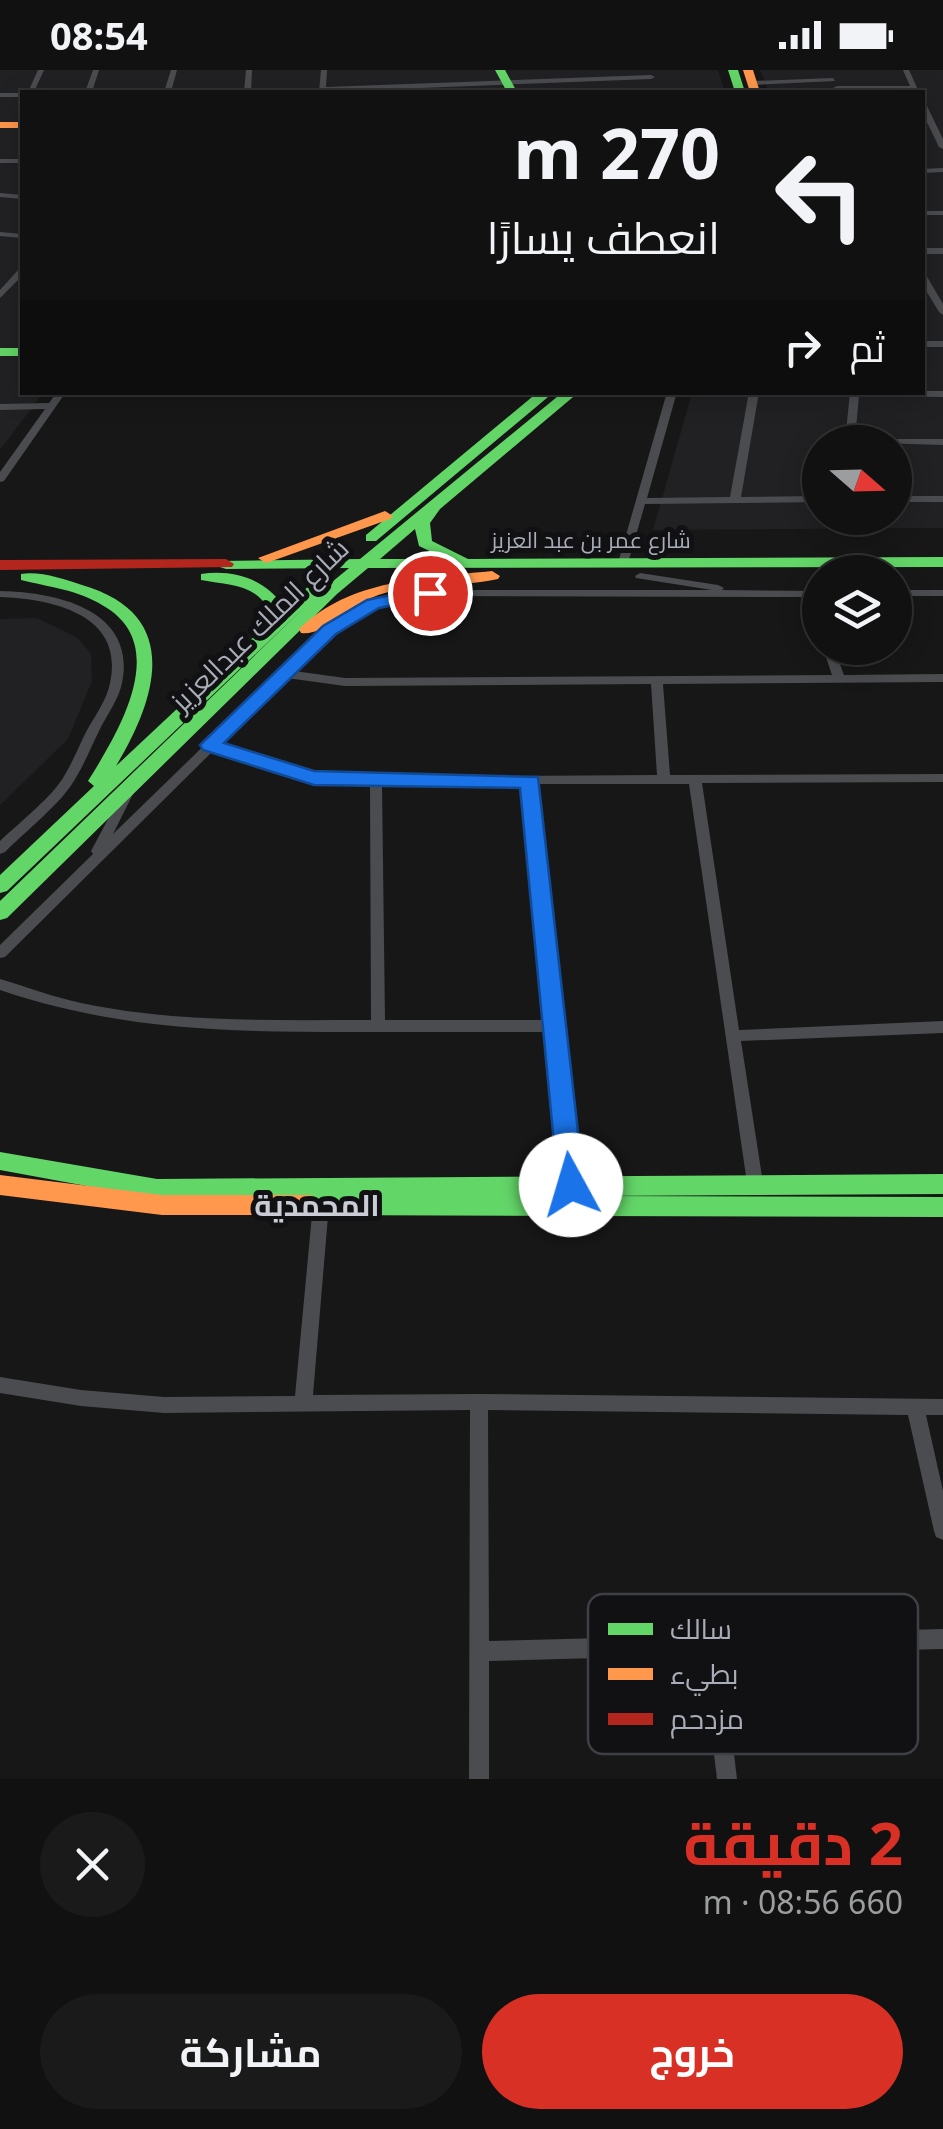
<!DOCTYPE html>
<html lang="ar">
<meta charset="utf-8">
<style>
:root{--surface:#111;--page:#1a1a1a;--text:#f1f3f6;--muted:#9c9d9f;--line:#303131;--accent:#d93025}
body{margin:0;font-family:"Noto Sans",Cairo,sans-serif;background:var(--page);color:var(--text);direction:rtl;height:100vh;display:flex;flex-direction:column;font-size:38px;white-space:nowrap}
*{box-sizing:border-box;margin:0}
p{font-size:32px;color:var(--muted)}
.icon{flex:none;width:55px;height:55px;fill:none;stroke:currentColor;stroke-width:2;stroke-linecap:round;stroke-linejoin:round}
.map{position:relative;height:1709px;overflow:hidden;direction:ltr}
.details{display:flex;flex-direction:column;background:var(--surface);flex:1}
.details>*{flex:none}
.hud{position:absolute;left:20px;top:20px;width:905px;height:305px;border-radius:0px;box-shadow:0 5px 25px #0003,0 0 0 2px var(--line);direction:rtl;background:#111;color:var(--text);overflow:hidden}
.needle{width:65px;rotate:110deg}
.fabs{position:absolute;left:802px;top:355px;display:grid;gap:20px}
.fabs a{display:grid;place-items:center;width:110px;height:110px;border-radius:50%;background:var(--surface);box-shadow:0 5px 25px #0003,0 0 0 2px var(--line);font-size:50px}
.pin{position:absolute;display:grid;place-items:center;width:85px;height:85px;color:#fff;margin:-42px;border:5px solid #fff;border-radius:50%;box-shadow:0 2px 10px #0007}
.me{position:absolute;width:110px;margin:-55px;rotate:354deg;stroke-linejoin:round;filter:drop-shadow(0 0 8px #0008)}
.turn{display:flex;align-items:center;gap:35px;height:210px;padding:0 40px;font-size:45px}
.turn .icon{width:130px;height:130px;stroke-width:2.5}
.turn b{display:block;font-size:70px;line-height:85px}
.then{display:flex;align-items:center;height:95px;padding:0 40px;background:#0003;gap:20px;font-size:38px}
.round{display:grid;place-items:center;flex:none;width:105px;height:105px;border-radius:52px;background:var(--page)}
.head{display:flex;align-items:center;justify-content:space-between;height:170px;padding:0 40px}
h1{font-size:60px;font-weight:700;line-height:75px;color:var(--accent)}
.primary-button{display:flex;gap:20px;margin-top:auto;padding:20px 40px}
.primary-button a{flex:1;height:115px;border-radius:60px;background:var(--accent);color:#fff;font-size:40px;font-weight:700;line-height:115px;text-align:center}
.primary-button a+a{background:var(--page);color:var(--text)}
.status{display:flex;justify-content:space-between;align-items:center;height:70px;padding:0 50px;background:var(--surface);direction:ltr}
.status svg{height:28px;fill:currentColor}
.map>svg:first-child{display:block}
.built{fill:#212124;fill-rule:evenodd}
.lines{fill:none;stroke-linecap:round;stroke-linejoin:round}
.street{fill:#4b4c50;fill-rule:evenodd}
.fast{fill:#63d668;fill-rule:evenodd}
.slow{fill:#ff974d;fill-rule:evenodd}
.jam{fill:#b3261e;fill-rule:evenodd}
.route{fill:#1a73e8;stroke:#114b97;stroke-width:2.5}
.labels{text-anchor:middle;dominant-baseline:central;stroke-width:10;stroke-linejoin:round;paint-order:stroke}
.far-street-label{font-size:22px;fill:#a8adb8;stroke:#111113}
.street-label{font-size:28px;fill:#a8adb8;stroke:#111113}
.neighbourhood-label{font-size:30px;font-weight:bold;fill:#c9ccd4;stroke:#111113}
.key{fill:#111113;stroke:#3e4045;stroke-width:2.5}
.key-label{font-size:28px;fill:#a8adb8}
</style>
<div class="status"><b>08:54</b><svg viewBox="0 0 49 12"><path d="M0 12V9h3v3zM5 12V6h3v6zM10 12V3h3v9zM15 12V0h3v12zM26 1h20v11H26zM47 4h2v5h-2z"/></svg></div>
<div class="map">
<svg width="943" height="1709" viewBox="0 0 943 1709">
<rect width="100%" height="100%" fill="#171717"/>
<path class="built" d="M0 0H718L725 22H22V322L43 323 0 380Z
M760 0H943V458L653 460 692 323 922 322V22H769ZM820 372H895V448H820Z
M37 548 78 568 91 584 92 611 68 669 0 735V549Z"/>
<g class="lines">
<path class="street" d="M38 0H44L34 22H28Z
M93 0H99L92 22H85Z
M171 0H177L171 22H164Z
M246 0H252L251 22H244Z
M321 0H327L326 17 651 5 655 7 651 9 319 22Z
M903 0H909L919 22H913L912 20H837L833 18 837 16H910Z
M833 8 835 11 753 15 749 13 753 11Z
M0 23H22V27H0Z
M922 32 926 34 943 69V79L939 77 922 42Z
M0 89H22V93H0Z
M943 98V102L922 103V99Z
M0 123 22 125V129L0 127Z
M922 141H943V145H922Z
M0 162 22 164V168L0 166Z
M922 178H943V184H922Z
M19 199H22V206L0 228V220Z
M922 203 926 205 943 234V245L939 242 922 214Z
M922 271H943V277H922Z
M922 321H943V327L859 326 855 369H943V375L845 372 850 322Z
M57 322H66L4 411 0 412V402L45 339 0 340V334L49 333Z
M667 322H677L647 428 730 427 749 322H759L741 427 820 426V432L645 434 628 493 627 495H619L618 493Z
M895 426H943V432H895Z
M640 503 718 515 724 518 722 520 820 521V553L814 550 807 527 430 526 377 537 333 562 294 601 345 608 832 605 823 578H834L844 605 943 604V612L663 614 670 705 943 704V712L702 713 739 960 943 951V963L741 971 763 1113 761 1118 755 1120 749 1118 747 1113 689 714H537L579 1115 577 1120 571 1122 565 1120 563 1115 548 962C482 962 415 962 348 962 224 962 119 960 0 920V909C27 917 53 927 81 933 176 953 274 950 371 950L370 715 314 712 214 680 5 887 0 888V875L93 784 91 781 123 721 127 720 133 724 113 764 325 558 370 532 430 520H712L636 508 635 506ZM287 608 345 616 651 614 657 705 376 707 315 704 220 674ZM524 714 547 950H385L382 715Z
M895 520H943V526H895Z
M0 521C55 522 137 539 122 613 119 629 106 646 99 661 90 679 82 700 70 717 56 737 23 764 5 782L0 784V771C18 754 48 730 61 711 71 696 78 678 86 662 94 647 107 630 110 613 125 544 52 529 0 527Z
M321 1127 327 1129 329 1134 313 1325 479 1324 943 1329V1345H926L943 1421V1470L936 1467 934 1461 908 1345 488 1340 489 1571 943 1559V1579L722 1584 737 1709H717L702 1585 489 1591V1709H469L470 1340 164 1343 81 1336 0 1323V1307L81 1320 164 1327 295 1326 313 1134 315 1129Z"/>
<path class="fast" d="M495 0H505L517 22H507Z
M728 0H738L745 22H735Z
M0 278H22V286H0Z
M538 322H554L376 471H366V465Z
M563 322H579L440 439 430 453 432 471 468 489 943 487V497L368 498 337 524 7 848 0 850V831L308 534 7 821 0 823V805L94 716 88 711C118 663 173 574 102 535 78 520 49 517 21 510V504C40 501 64 509 82 515 182 544 158 626 116 696L261 560 259 557 267 536C251 513 227 515 201 510V504C233 499 266 509 283 536L281 542 314 511H326V517L349 498 226 499 220 497V491L360 489ZM415 459 419 476 446 489H380Z
M0 1082 157 1109 943 1104V1124L584 1126 943 1127V1147L310 1145 302 1142 298 1135 302 1128 157 1129 0 1100Z"/>
<path class="slow" d="M743 0H753L760 22H750Z
M0 52H22V58H0Z
M385 441 393 446 390 449 272 491 266 493 258 488Z
M492 501 500 506 498 509C457 518 410 511 371 528 350 537 325 566 301 563L299 559C350 509 425 508 492 501Z
M0 1105 162 1125H310L318 1128 322 1135 318 1142 310 1145H162L0 1125Z"/>
<path class="jam" d="M226 489 234 494 232 497 0 500V490Z"/>
</g>
<path class="route" d="M430 517 436 519V527L379 538 336 564 224 673 314 701 538 707 584 1115 581 1123 571 1126 562 1123 558 1115 520 718 314 715 203 680 200 675 323 556 367 530Z"/>
<g class="labels">
<g class="far-street-label">
<text x="591" y="469">شارع عمر بن عبد العزيز</text>
</g>
<g class="street-label">
<text transform="translate(259 554) rotate(-44)">شارع الملك عبدالعزيز</text>
</g>
<g class="neighbourhood-label">
<text x="317" y="1134">المحمدية</text>
</g>
</g>
<rect x="588" y="1524" width="330" height="160" rx="15" class="key"/>
<rect x="608" y="1553" width="45" height="12" fill="#63d668"/>
<rect x="608" y="1598" width="45" height="12" fill="#ff974d"/>
<rect x="608" y="1643" width="45" height="12" fill="#b3261e"/>
<g class="key-label">
<text x="670" y="1569">سالك</text>
<text x="670" y="1614">بطيء</text>
<text x="670" y="1659">مزدحم</text>
</g>
</svg>
<div class="fabs">
<a><svg class="needle" viewBox="-14 -14 28 28"><path d="M0-13l5 13h-10z" fill="#e53935"/><path d="M0 13l5-13h-10z" fill="#9c9d9f"/></svg></a>
<a><svg class="icon" aria-label="layers" viewBox="0 0 24 24"><path d="M12 4l9 5-9 5-9-5zM3 14l9 5 9-5"/></svg></a>
</div>
<div class="pin" style="left:430px;top:523px;background:#d93025"><svg class="icon" aria-label="arrive" viewBox="0 0 24 24"><path d="M6 21V4h12l-3 4 3 4H6"/></svg></div>
<svg class="me" style="left:571px;top:1115px" viewBox="-20 -20 40 40"><circle r="19" fill="#fff"/><path d="M0-13L10 11 0 6-10 11z" fill="#1a73e8"/></svg>
<div class="hud">
<div class="turn"><svg class="icon" aria-label="left" viewBox="0 0 24 24"><path d="M17 20v-9H6M10 6l-5 5 5 5"/></svg><div><b>270 m</b>انعطف يسارًا</div></div>
<div class="then">ثم<svg class="icon" aria-label="right" viewBox="0 0 24 24"><path d="M7 20v-9h11M14 6l5 5-5 5"/></svg></div>
</div>
</div>
<section class="details">
<div class="head"><div><h1>2 دقيقة</h1><p>660 m · 08:56</p></div><a class="round"><svg class="icon" aria-label="close" viewBox="0 0 24 24"><path d="M6 6l12 12M18 6L6 18"/></svg></a></div>
<div class="primary-button"><a>خروج</a><a>مشاركة</a></div>
</section>
